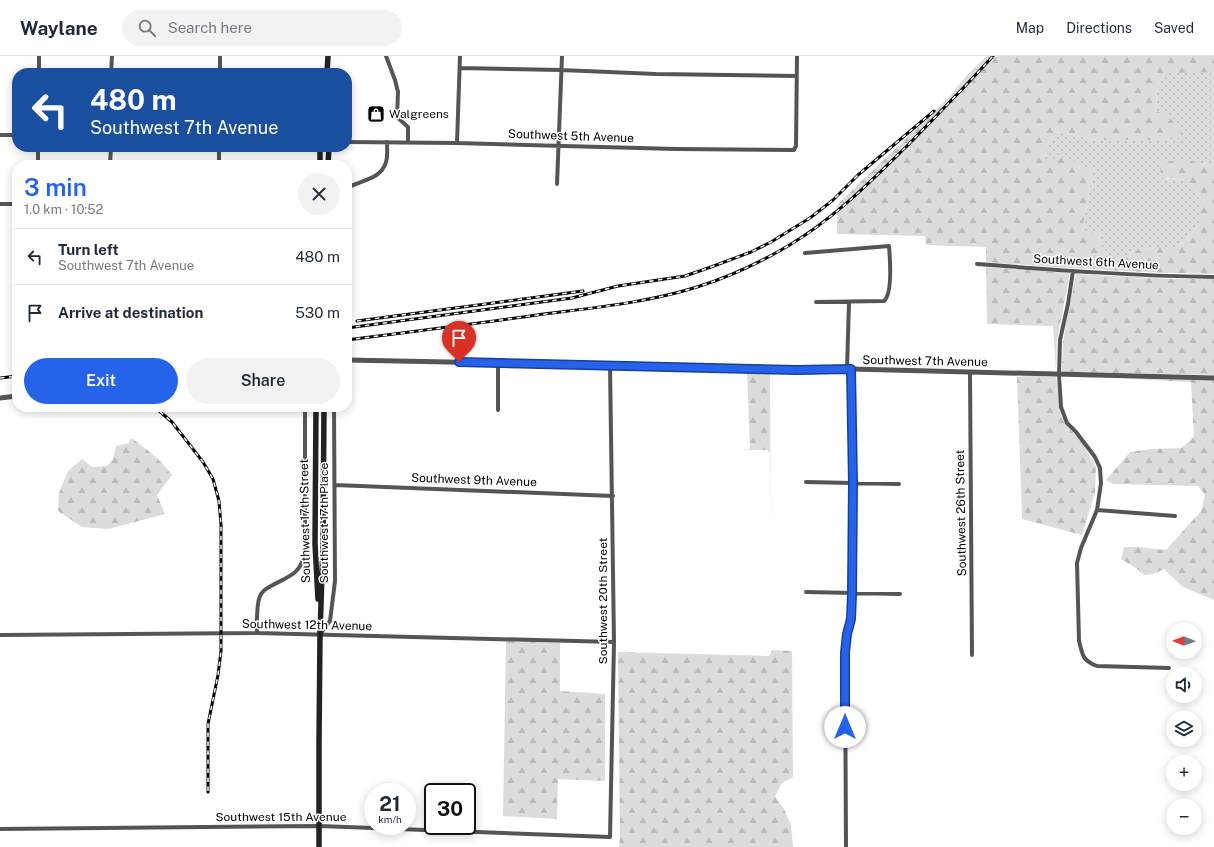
<!DOCTYPE html>
<meta charset="utf-8">
<style>
:root{--surface:#fff;--page:#f2f2f3;--text:#1f2937;--muted:#747a83;--line:#e0e1e3;--accent:#2563eb}
body{margin:0;font-family:"Public Sans",sans-serif;background:var(--page);color:var(--text);height:100vh;display:flex;flex-direction:column;font-size:15px;white-space:nowrap}
*{box-sizing:border-box;margin:0}
p{font-size:13px;color:var(--muted)}
.icon{flex:none;width:22px;height:22px;fill:none;stroke:currentColor;stroke-width:2;stroke-linecap:round;stroke-linejoin:round}
.map{position:relative;flex:1;overflow:hidden}
.side{position:absolute;left:12px;top:104px;width:340px;height:252px;display:flex;flex-direction:column;background:var(--surface);border-radius:16px;box-shadow:0 2px 10px #0003}
.side>*{flex:none}
.top-card{position:absolute;left:12px;top:12px;width:340px;height:84px;border-radius:16px;box-shadow:0 2px 10px #0003;background:#1a4fa0;color:#fff;overflow:hidden}
.needle{width:26px;rotate:271deg}
.buttons{position:absolute;left:1166px;top:567px;display:grid;gap:8px}
.buttons a{display:grid;place-items:center;width:36px;height:36px;border-radius:50%;background:var(--surface);box-shadow:0 2px 10px #0003;font-size:20px}
.speed{position:absolute;left:364px;top:727px;display:flex;gap:8px;font-size:20px;font-weight:700;text-align:center}
.speed>*{display:grid;place-content:center;width:52px;height:52px;border-radius:50%;background:var(--surface);box-shadow:0 2px 10px #0003;line-height:1}
.speed small{font-size:10px;font-weight:400}
.speed .limit{border:2px solid #111;border-radius:6px;background:#fff;color:#111}
.pin{position:absolute;display:grid;place-items:center;width:34px;height:34px;color:#fff;margin:-41px -17px;border-radius:50% 50% 50% 0;rotate:-45deg;box-shadow:0 0 4px #0007}
.pin .icon{rotate:45deg}
.me{position:absolute;width:44px;margin:-22px;rotate:0deg;stroke-linejoin:round;filter:drop-shadow(0 0 3px #0008)}
.turn{display:flex;align-items:center;gap:14px;height:84px;padding:0 12px;font-size:18px}
.turn .icon{width:52px;height:52px;stroke-width:2.5}
.turn b{display:block;font-size:28px;line-height:34px}
.round{display:grid;place-items:center;flex:none;width:42px;height:42px;border-radius:21px;background:var(--page)}
.summary{display:flex;align-items:center;justify-content:space-between;height:68px;padding:0 12px}
h1{font-size:24px;font-weight:600;line-height:30px;color:var(--accent)}
.cta{display:flex;gap:8px;margin-top:auto;padding:8px 12px}
.cta a{flex:1;height:46px;border-radius:24px;background:var(--accent);color:#fff;font-size:16px;font-weight:600;line-height:46px;text-align:center}
.cta a+a{background:var(--page);color:var(--text)}
ul{padding:0;list-style:none}
li{display:flex;align-items:center;gap:12px;height:56px;padding:0 12px;border-top:1px solid var(--line)}
li div{flex:1}
li b{display:block;font-size:15px}
li em{font-style:normal}
header{display:flex;align-items:center;gap:24px;box-sizing:border-box;height:56px;padding:0 20px;background:var(--surface);border-bottom:1px solid var(--line)}
header strong{font-size:19px}
nav{display:flex;gap:22px;margin-inline-start:auto;font-size:14px}
.search{width:280px;height:36px;background:var(--page);display:flex;align-items:center;gap:10px;box-sizing:border-box;padding:0 14px;border-radius:22px;color:var(--muted);font-size:15px}
.map>svg:first-child{display:block}
.grass{fill:url(#grass-dots)}
.forest{fill:url(#forest-firs)}
.lines{fill:none;stroke-linecap:round;stroke-linejoin:round}
.minor{stroke:#555;stroke-width:4}
.tertiary{stroke:#555;stroke-width:5}
.secondary{stroke:#222;stroke-width:5.5}
.rail-casing{stroke:#000;stroke-width:3}
.rail{stroke:#fff;stroke-width:1.5;stroke-dasharray:4.5;stroke-linecap:butt}
.route-casing{stroke:#184099;stroke-width:10}
.route{stroke:#2563eb;stroke-width:7}
.labels{text-anchor:middle;dominant-baseline:central;stroke-width:3;stroke-linejoin:round;paint-order:stroke}
.poi-label{font-size:12px;fill:#000;stroke:#fff;text-anchor:start}
.street-label{font-size:12px;fill:#000;stroke:#fff}
</style>
<header>
<strong>Waylane</strong>
<div class="search"><svg class="icon" aria-label="search" viewBox="0 0 24 24"><circle cx="10" cy="10" r="6"/><path d="M15 15l6 6"/></svg>Search here</div>
<nav><a>Map</a><a>Directions</a><a>Saved</a></nav>
</header>
<div class="map">
<svg width="1214" height="791" viewBox="0 0 1214 791">
<defs>
<pattern id="grass-dots" width="8" height="8" patternUnits="userSpaceOnUse"><rect width="8" height="8" fill="#dcdcdc"/><path d="M2 2h.1M6 6h.1" fill="none" stroke="#bbb" stroke-width="1.8" stroke-linecap="round"/></pattern>
<pattern id="forest-firs" width="22" height="20" patternUnits="userSpaceOnUse"><rect width="22" height="20" fill="#dcdcdc"/><path d="M5 1l3.5 6h-7zM16 11l3.5 6h-7z" fill="#bbb"/></pattern>
</defs>
<rect width="100%" height="100%" fill="#fff"/>
<path class="grass" d="M1194 15 1214 16V108L1210 111 1192 105H1163L1160 108 1166 123H1181L1191 127 1197 135 1201 144V166L1185 185 1176 191H1156L1132 196 1120 206 1113 207 1102 191 1099 178 1082 176 1089 136 1091 113 1045 103 1047 89 1055 76 1097 84H1158L1167 60 1157 55C1156 41 1156 29 1165 17Z"/>
<path class="forest" d="M987 0H1214V16L1165 17C1156 28 1156 41 1157 55L1167 60 1179 71 1180 82 1158 84H1097L1055 76 1047 89 1045 103 1065 102 1091 113 1089 136 1082 175 1099 178 1102 191 1113 207 1120 206 1132 196 1156 191H1176L1185 185 1201 166V144L1197 135 1191 127 1181 123 1161 122 1160 108 1163 105H1193L1210 111 1214 108V218C1138 217 1062 212 986 206V191L926 189 925 180 837 178V149L950 40 967 19Z
M986 211 1070 217 1057 284 1056 316 1053 270 987 268Z
M1076 218 1173 223H1214V319L1062 316 1063 285Z
M747 316H770L771 488 770 397 767 394H744L750 393Z
M1027 320 1056 321 1060 358 1066 369 1083 388 1096 411 1095 437 1082 479 1022 463 1017 321Z
M1130 323 1214 324V544L1183 531 1164 513 1154 518 1144 519 1136 512 1121 503 1124 491H1138L1166 494 1201 455 1205 439 1198 430 1113 428 1106 424 1130 396 1151 393 1181 392 1194 381 1191 326Z
M131 382C148 394 159 402 172 419L157 439 165 458 109 473 82 471 58 455 59 437 68 415 82 403 92 411 107 410 113 403 116 390 129 387Z
M506 584 560 587V635L605 638V725L558 723 557 763 503 760Z
M771 594 792 595 793 721 782 727 775 740 784 753 791 769 793 791H619L620 782 618 596 769 600 771 598Z"/>
<g class="lines">
<path class="minor" d="M386 0 395 24 398 36 397 61 408 71V86
M460 12 561 14 656 18 797 20
M39 17V0
M111 17 112 0
M220 17V0
M0 79H17
M347 86 457 87 676 93 794 94 796 90 797 0
M457 87 460 0
M38 109V91
M110 109 111 91
M219 109V91
M557 128 562 0
M347 132C360 124 381 124 386 106 388 100 387 92 387 86
M0 148H17
M805 197 889 190C890 202 893 237 884 245L816 246
M977 208C1056 214 1135 220 1214 221
M1073 215 1068 248 1060 284 1059 319 1061 351 1067 367 1076 376 1095 401 1100 412 1101 427 1097 454 1081 492 1077 507 1079 585C1083 600 1082 604 1097 610L1169 612
M498 308V354
M847 313 849 246
M970 316 972 599
M806 426 899 428
M335 429 613 440
M1097 454 1175 460
M806 536 900 538
M257 577C257 567 256 549 260 540 262 535 267 532 271 530 289 520 300 519 305 497V351
M320 578 330 565 335 525 334 351
M0 579 257 577 614 586
M0 773 320 770 610 781 614 586 610 309
M846 791 845 597 847 578 851 563 852 538 853 427 851 313"/>
<path class="tertiary" d="M347 304 797 313H851L1214 322
M0 342 17 340"/>
<path class="secondary" d="M327 17 328 0
M320 109V91
M328 109 329 91
M316 351 315 488 318 543
M319 791V687L320 578 323 488 324 351"/>
<g class="rail-casing">
<path id="rail" d="M357 265 583 235
M347 272 572 242 618 230 685 220 711 211 751 196 771 186 810 162 833 144 858 119 934 55
M347 284C410 276 474 268 537 259 591 252 646 247 697 231 729 221 759 207 788 190 834 163 871 125 909 88 937 59 966 30 993 0
M0 322 17 320
M152 351 158 354 172 366 203 406 213 423 219 445 221 469V595L218 619 208 668V736"/>
</g>
<use href="#rail" class="rail"/>
</g>
<g class="lines">
<g class="route-casing">
<path id="route" d="M459 306 797 314 851 313 853 427 852 538 851 563 847 578 845 597V671"/>
</g>
<use href="#route" class="route"/>
</g>
<defs>
<g id="shop-square" transform="scale(0.9)"><rect x="-9" y="-9" width="18" height="18" rx="4" fill="#000" stroke="#fff"/><path d="M-5-2.5h2.3a2.7 3.5 0 0 1 5.4 0H5L5.5 6h-11ZM-1.5-2.5h3a1.5 2.3 0 0 0-3 0Z" fill="#fff"/></g>
</defs>
<g fill-rule="evenodd">
<use href="#shop-square" x="376" y="58"/>
</g>
<g class="labels">
<g class="poi-label">
<text x="389" y="58">Walgreens</text>
</g>
<g class="street-label">
<text transform="translate(571 80) rotate(2)">Southwest 5th Avenue</text>
<text transform="translate(1096 206) rotate(3)">Southwest 6th Avenue</text>
<text transform="translate(925 305) rotate(1)">Southwest 7th Avenue</text>
<text transform="translate(474 424) rotate(2)">Southwest 9th Avenue</text>
<text transform="translate(961 457) rotate(-91)">Southwest 26th Street</text>
<text transform="translate(305 465) rotate(-91)">Southwest 17th Street</text>
<text transform="translate(324 467) rotate(-90)">Southwest 17th Place</text>
<text transform="translate(603 545) rotate(-90)">Southwest 20th Street</text>
<text transform="translate(307 569) rotate(1)">Southwest 12th Avenue</text>
<text x="281" y="761">Southwest 15th Avenue</text>
</g>
</g>
</svg>
<div class="buttons">
<a><svg class="needle" viewBox="-14 -14 28 28"><path d="M0-13l5 13h-10z" fill="#e53935"/><path d="M0 13l5-13h-10z" fill="#747a83"/></svg></a>
<a><svg class="icon" aria-label="sound" viewBox="0 0 24 24"><path d="M4 9h4l5-4v14l-5-4H4zM17 9q2 3 0 6"/></svg></a>
<a><svg class="icon" aria-label="layers" viewBox="0 0 24 24"><path d="M12 4l9 5-9 5-9-5zM3 14l9 5 9-5"/></svg></a>
<a>+</a>
<a>−</a>
</div>
<div class="speed"><div>21<small>km/h</small></div><div class="limit">30</div></div>
<div class="pin" style="left:459px;top:306px;background:#d93025"><svg class="icon" aria-label="arrive" viewBox="0 0 24 24"><path d="M6 21V4h12l-3 4 3 4H6"/></svg></div>
<svg class="me" style="left:845px;top:671px" viewBox="-20 -20 40 40"><circle r="19" fill="#fff"/><path d="M0-13L10 11 0 6-10 11z" fill="#2563eb"/></svg>
<div class="top-card">
<div class="turn"><svg class="icon" aria-label="left" viewBox="0 0 24 24"><path d="M17 20v-9H6M10 6l-5 5 5 5"/></svg><div><b>480 m</b>Southwest 7th Avenue</div></div>
</div>
<section class="side">
<div class="summary"><div><h1>3 min</h1><p>1.0 km · 10:52</p></div><a class="round"><svg class="icon" aria-label="close" viewBox="0 0 24 24"><path d="M6 6l12 12M18 6L6 18"/></svg></a></div>
<ul>
<li><svg class="icon" aria-label="left" viewBox="0 0 24 24"><path d="M17 20v-9H6M10 6l-5 5 5 5"/></svg><div><b>Turn left</b><p>Southwest 7th Avenue</p></div><em>480 m</em></li>
<li><svg class="icon" aria-label="arrive" viewBox="0 0 24 24"><path d="M6 21V4h12l-3 4 3 4H6"/></svg><div><b>Arrive at destination</b></div><em>530 m</em></li>
</ul>
<div class="cta"><a>Exit</a><a>Share</a></div>
</section>
</div>
